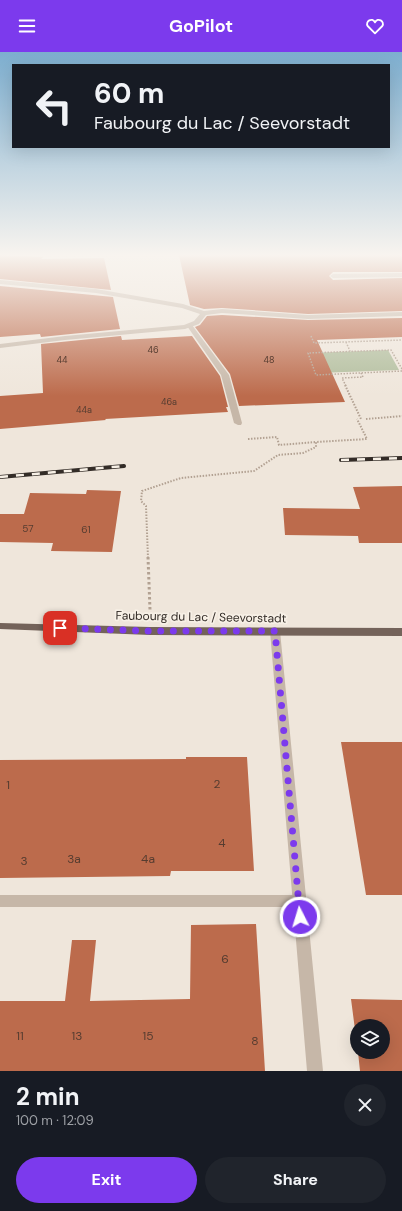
<!DOCTYPE html>
<meta charset="utf-8">
<style>
:root{--surface:#171b24;--page:#20242c;--text:#f1f3f6;--muted:#9ea1a6;--accent:#7c3aed}
body{margin:0;font-family:"DM Sans",sans-serif;background:var(--page);color:var(--text);height:100vh;display:flex;flex-direction:column;font-size:15px;white-space:nowrap}
*{box-sizing:border-box;margin:0}
p{font-size:13px;color:var(--muted)}
.icon{flex:none;width:22px;height:22px;fill:none;stroke:currentColor;stroke-width:2;stroke-linecap:round;stroke-linejoin:round}
.map{position:relative;height:1019px;overflow:hidden}
.panel{display:flex;flex-direction:column;background:var(--surface);flex:1}
.panel>*{flex:none}
.guide{position:absolute;left:12px;top:12px;width:378px;height:84px;border-radius:0px;box-shadow:0 4px 16px #0002;background:#171b24;color:var(--text);overflow:hidden}
.controls{position:absolute;left:350px;top:967px;display:grid;gap:8px}
.controls a{display:grid;place-items:center;width:40px;height:40px;border-radius:50%;background:var(--surface);box-shadow:0 4px 16px #0002;font-size:20px}
.pin{position:absolute;display:grid;place-items:center;width:34px;height:34px;color:#fff;margin:-17px;border-radius:8px;box-shadow:0 2px 6px #0006}
.me{position:absolute;width:44px;margin:-22px;rotate:355deg;stroke-linejoin:round;filter:drop-shadow(0 0 3px #0008)}
.turn{display:flex;align-items:center;gap:14px;height:84px;padding:0 16px;font-size:18px}
.turn .icon{width:52px;height:52px;stroke-width:2.5}
.turn b{display:block;font-size:28px;line-height:34px}
.round{display:grid;place-items:center;flex:none;width:42px;height:42px;border-radius:21px;background:var(--page)}
.head{display:flex;align-items:center;justify-content:space-between;height:68px;padding:0 16px}
h1{font-size:24px;font-weight:700;line-height:30px}
.button{display:flex;gap:8px;margin-top:auto;padding:8px 16px}
.button a{flex:1;height:46px;border-radius:24px;background:var(--accent);color:#fff;font-size:16px;font-weight:700;line-height:46px;text-align:center}
.button a+a{background:var(--page);color:var(--text)}
header{display:flex;justify-content:space-between;align-items:center;height:52px;padding:0 16px;background:var(--accent);color:#fff;font-size:18px;font-weight:700}
.map>svg:first-child{display:block}
.green{fill:#b1bd9c}
.building{fill:#bc6b4c}
.lines{fill:none;stroke-linecap:round;stroke-linejoin:round}
.path-far2{stroke:#b2a192;stroke-width:1.5;stroke-dasharray:1.5 1.5;stroke-linecap:butt}
.path-far1{stroke:#b2a192;stroke-width:2;stroke-dasharray:1.5 1.5;stroke-linecap:butt}
.path{stroke:#b2a192;stroke-width:3;stroke-dasharray:2.5 2.5;stroke-linecap:butt}
.service{fill:#c6b7a8;fill-rule:evenodd}
.minor{fill:#c6b7a8;fill-rule:evenodd}
.primary{fill:#74635a;fill-rule:evenodd}
.rail-casing{stroke:#332c27;stroke-width:4}
.rail{stroke:#f7f0e6;stroke-width:2.5;stroke-dasharray:8;stroke-linecap:butt}
.route{stroke:#7c3aed;stroke-width:7;stroke-dasharray:0 12.6}
.labels{text-anchor:middle;dominant-baseline:central;stroke-width:3.5;stroke-linejoin:round;paint-order:stroke}
.far-number-label{font-size:9px;fill:#553c30}
.number-label{font-size:10px;fill:#553c30}
.street-label{font-size:12px;fill:#332c27;stroke:#f7f0e6}
.near-number-label{font-size:12px;fill:#553c30}
</style>
<header><svg class="icon" aria-label="menu" viewBox="0 0 24 24"><path d="M4 6h16M4 12h16M4 18h16"/></svg>GoPilot<svg class="icon" aria-label="heart" viewBox="0 0 24 24"><path d="M12 20l-8-8c-3-5 5-10 8-4 3-6 11-1 8 4z"/></svg></header>
<div class="map">
<svg width="402" height="1019" viewBox="0 0 402 1019">
<rect width="100%" height="100%" fill="#efe6db"/>
<path class="green" d="M388 298 399 318 318 321 309 301Z"/>
<path class="building" d="M206 202H402V220H333L329 224 333 228 402 226V259L308 262 222 256 204 257 190 253 179 203Z
M0 203 43 205 41 207 104 206 111 238 0 227Z
M0 234 113 245 120 277 41 285 40 282 0 285Z
M222 263 308 268 402 266V285L317 288 345 350 239 354 230 322 195 275 200 273 207 264Z
M121 284 122 288 192 284 220 324 228 355H226L228 360 105 367 106 368 0 377V344L43 341 41 292Z
M402 434V491H359L358 484 285 483 283 456 360 457 353 435Z
M87 438 121 439 112 500 51 499 53 491 0 490V462H24L30 441 86 442Z
M341 690H402V843H366Z
M186 705H247L254 819H171L170 824 0 826V708L186 707Z
M256 872 265 1019H0V949H65L72 888H96L90 949 190 947 191 873Z
M351 947 402 948V1019H360L358 1000H383V974H357V993Z"/>
<g class="lines">
<path class="path-far2" d="M311 284 314 291 402 288
M346 290 350 299
M402 317 391 298 308 301 316 323 402 319
M346 334 342 326 363 325 361 321"/>
<path class="path-far1" d="M345 333 361 367
M366 367 402 364
M248 387 277 385 279 393 316 390
M148 506 146 454 141 449 142 439 181 426 254 419 278 403 303 401 316 395V390L367 387 357 367"/>
<path class="path" d="M148 505 150 558"/>
<path class="service" d="M190 272 192 273 229 323 242 371 241 373H238L234 371 221 323 187 274Z
M0 843H299L304 845 306 849 304 853 299 855H0Z"/>
<path class="minor" d="M402 221V225L333 226 330 224 333 222Z
M0 228 96 237 183 252 204 259 222 257 308 263 402 260V264L308 267 222 261 206 263 199 272 185 277 65 288 0 296V292L65 284 184 273 194 269 200 262 182 256 96 241 0 232Z
M275 575 279 577 280 579 323 1019H307L270 579 271 577Z"/>
<path class="primary" d="M0 571 150 575 402 576V584L150 583 0 577Z"/>
<g class="rail-casing">
<path id="rail" d="M341 408 402 406
M0 425 124 414"/>
</g>
<use href="#rail" class="rail"/>
</g>
<linearGradient id="sky" x2="0" y2="1"><stop stop-color="#7daecf"/><stop offset="0.59" stop-color="#f8f4ef"/><stop offset="1" stop-color="#f8f4ef" stop-opacity="0"/></linearGradient>
<rect width="402" height="344" fill="url(#sky)"/>
<g class="lines">
<path class="route" d="M60 576 150 579H275L300 865"/>
</g>
<g class="labels">
<g class="far-number-label">
<text x="153" y="298">46</text>
<text x="62" y="308">44</text>
<text x="269" y="308">48</text>
<text x="169" y="350">46a</text>
<text x="84" y="358">44a</text>
</g>
<g class="number-label">
<text x="28" y="476">57</text>
<text x="86" y="477">61</text>
</g>
<g class="street-label">
<text transform="translate(201 565) rotate(1)">Faubourg du Lac / Seevorstadt</text>
</g>
<g class="near-number-label">
<text x="217" y="732">2</text>
<text x="8" y="733">1</text>
<text x="222" y="791">4</text>
<text x="74" y="807">3a</text>
<text x="148" y="807">4a</text>
<text x="24" y="809">3</text>
<text x="225" y="907">6</text>
<text x="20" y="984">11</text>
<text x="77" y="984">13</text>
<text x="148" y="984">15</text>
<text x="255" y="989">8</text>
</g>
</g>
</svg>
<div class="controls">
<a><svg class="icon" aria-label="layers" viewBox="0 0 24 24"><path d="M12 4l9 5-9 5-9-5zM3 14l9 5 9-5"/></svg></a>
</div>
<div class="pin" style="left:60px;top:576px;background:#d93025"><svg class="icon" aria-label="arrive" viewBox="0 0 24 24"><path d="M6 21V4h12l-3 4 3 4H6"/></svg></div>
<svg class="me" style="left:300px;top:865px" viewBox="-20 -20 40 40"><circle r="17" fill="#7c3aed" stroke="#fff" stroke-width="3"/><path d="M0-11L8 9 0 5-8 9z" fill="#fff"/></svg>
<div class="guide">
<div class="turn"><svg class="icon" aria-label="left" viewBox="0 0 24 24"><path d="M17 20v-9H6M10 6l-5 5 5 5"/></svg><div><b>60 m</b>Faubourg du Lac / Seevorstadt</div></div>
</div>
</div>
<section class="panel">
<div class="head"><div><h1>2 min</h1><p>100 m · 12:09</p></div><a class="round"><svg class="icon" aria-label="close" viewBox="0 0 24 24"><path d="M6 6l12 12M18 6L6 18"/></svg></a></div>
<div class="button"><a>Exit</a><a>Share</a></div>
</section>
